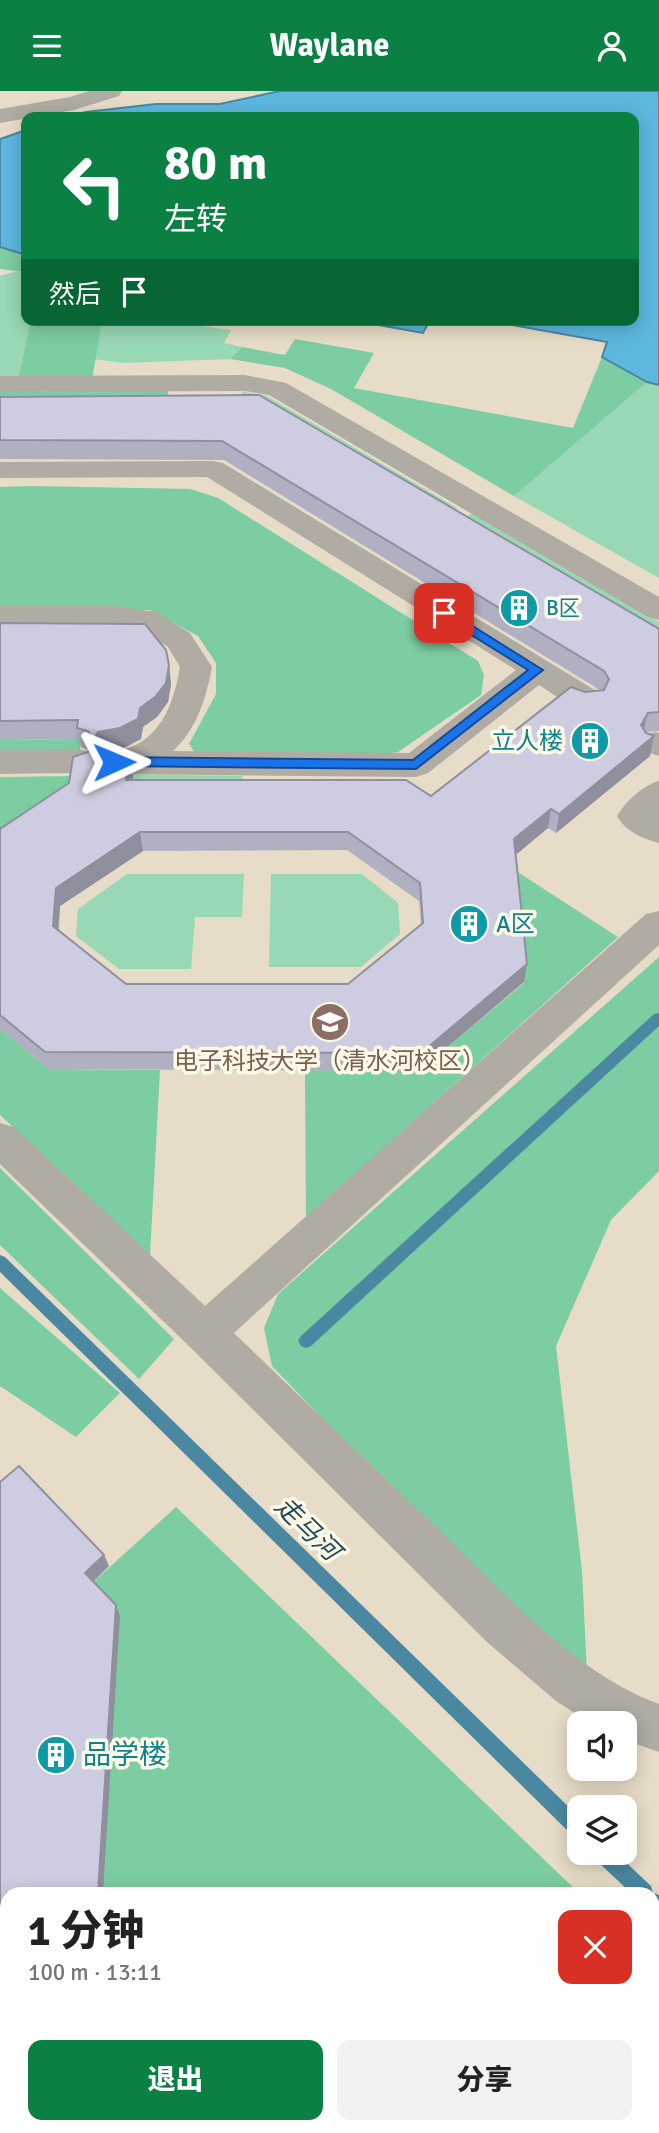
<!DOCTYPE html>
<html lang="zh">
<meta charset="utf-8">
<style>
:root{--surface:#fff;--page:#f2f2f2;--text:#222;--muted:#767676;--accent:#0b8043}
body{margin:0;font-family:Signika,"Noto Sans SC",sans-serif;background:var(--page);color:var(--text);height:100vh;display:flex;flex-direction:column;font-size:26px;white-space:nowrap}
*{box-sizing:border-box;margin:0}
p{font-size:23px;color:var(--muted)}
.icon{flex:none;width:38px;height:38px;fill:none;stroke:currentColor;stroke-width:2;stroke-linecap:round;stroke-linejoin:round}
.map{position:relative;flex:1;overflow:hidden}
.side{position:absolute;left:0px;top:1796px;width:660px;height:247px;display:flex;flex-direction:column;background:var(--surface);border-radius:21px 21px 0 0;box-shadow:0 4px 18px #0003}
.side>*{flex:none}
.top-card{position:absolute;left:21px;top:21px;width:618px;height:214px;border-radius:14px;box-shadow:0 4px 18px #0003;background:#0b8043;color:#fff;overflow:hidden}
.fabs{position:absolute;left:567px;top:1620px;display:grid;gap:14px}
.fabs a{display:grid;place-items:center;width:70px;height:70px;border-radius:14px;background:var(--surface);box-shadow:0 4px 18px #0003;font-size:35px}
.pin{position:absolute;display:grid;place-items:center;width:60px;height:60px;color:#fff;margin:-30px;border-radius:14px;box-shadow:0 4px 10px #0006}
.me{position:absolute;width:77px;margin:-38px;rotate:89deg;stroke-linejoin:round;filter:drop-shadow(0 0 5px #0008)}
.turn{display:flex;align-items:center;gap:24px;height:147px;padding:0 28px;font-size:32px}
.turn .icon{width:91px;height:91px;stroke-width:2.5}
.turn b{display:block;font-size:49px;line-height:60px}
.then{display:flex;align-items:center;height:66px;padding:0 28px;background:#0003;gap:14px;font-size:26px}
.round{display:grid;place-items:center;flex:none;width:74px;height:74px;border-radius:14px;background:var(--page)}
.head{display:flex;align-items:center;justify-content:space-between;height:119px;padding:0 28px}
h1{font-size:42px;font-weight:800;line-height:52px}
.primary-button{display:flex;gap:14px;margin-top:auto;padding:14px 28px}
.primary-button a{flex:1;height:80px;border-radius:14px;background:var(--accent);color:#fff;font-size:28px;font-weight:800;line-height:80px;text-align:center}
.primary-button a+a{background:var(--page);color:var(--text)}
header{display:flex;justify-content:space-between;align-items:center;height:91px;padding:0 28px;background:var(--accent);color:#fff;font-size:32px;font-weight:800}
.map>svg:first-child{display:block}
.education{fill:#e6dcc7;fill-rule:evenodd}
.green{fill:#98d8b4}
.forest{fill:#7ccda1}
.water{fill:#5db7df;stroke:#4a88a2;stroke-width:2}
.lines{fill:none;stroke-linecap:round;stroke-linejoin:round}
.stream{fill:#4a88a2;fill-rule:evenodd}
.minor{fill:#b0aca3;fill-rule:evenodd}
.wall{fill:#b1afc2;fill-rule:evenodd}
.shaded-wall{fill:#908f9e}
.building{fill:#cecce1;stroke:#908f9e;stroke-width:2;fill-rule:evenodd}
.route{fill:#1a73e8;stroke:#114b97;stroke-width:2}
.labels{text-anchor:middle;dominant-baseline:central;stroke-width:7;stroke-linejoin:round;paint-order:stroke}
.far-culture-label{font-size:21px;fill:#0d838f;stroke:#fef8e7;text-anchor:start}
.culture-label{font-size:24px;fill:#0d838f;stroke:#fef8e7;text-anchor:end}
.education-label{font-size:24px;fill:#785e54;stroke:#fef8e7}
.water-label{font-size:26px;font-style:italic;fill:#244b5d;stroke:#fef8e7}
.near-culture-label{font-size:28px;fill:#0d838f;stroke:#fef8e7;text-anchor:start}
</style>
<header><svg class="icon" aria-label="menu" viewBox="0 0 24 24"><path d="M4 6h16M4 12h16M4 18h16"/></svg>Waylane<svg class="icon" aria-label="person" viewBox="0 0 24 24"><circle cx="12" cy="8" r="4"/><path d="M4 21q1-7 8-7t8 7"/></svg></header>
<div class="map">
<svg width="659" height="2042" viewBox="0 0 659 2042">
<rect width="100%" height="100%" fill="#f2ebd6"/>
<path class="education" d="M0 0H659V2042H0ZM26 26H634V229H26ZM579 1633H625V1678H579ZM579 1717H625V1762H579ZM7 1802H653V2035H7Z"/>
<path class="green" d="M17 180 26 181V229H31L18 288 0 287V185Z
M102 229H188L186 233 231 239 224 252 242 256 230 268 122 272 94 268Z
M647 291 659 294V487L514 405Z
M242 301 265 304 457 417 437 428 241 324Z
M472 422 659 531V560L452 437Z
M113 683 242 685 244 708H110Z
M127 783H244L242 826H195L191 878H119L76 845 78 818Z
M271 783H362L398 812 400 843 361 876H269Z"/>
<path class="forest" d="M0 156 26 164V181L0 178Z
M31 229H102L92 289 18 288Z
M295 248 374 262 354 297 573 337 602 266 647 291 514 405 331 298 285 277 230 268 242 256 285 264Z
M168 299V324L0 326V301Z
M31 395 190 398 218 407 478 570 484 584 481 604 398 661 383 663 195 662 189 653 216 603V572L198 545 149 519 0 516V396Z
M81 648 80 659 0 660V649Z
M76 685 0 760V686Z
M513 778 618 846 306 1127 305 979 419 980 524 892Z
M659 866V1080L611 1129 556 1255 582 1480 587 1582 453 1463 272 1275 264 1237 278 1203Z
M0 938 49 978 160 979 150 1164 0 1024Z
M0 1077 174 1248 139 1288 0 1154Z
M0 1197 120 1302 76 1346 0 1295Z
M176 1416 579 1802H103L90 1494Z
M653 1873 659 1879V2042H129L125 2035H653Z"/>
<path class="water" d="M280 0H659V294L647 291 602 266 607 251 484 229H634V26H67L86 21 156 13H220Z
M26 39V164L0 156V48Z
M350 229H430L423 242Z"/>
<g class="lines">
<path class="stream" d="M659 922V935L311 1255 306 1257 301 1255 298 1250 301 1245 654 923Z
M0 1164 5 1166 579 1726V1748L573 1745 0 1181Z
M594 1762H616L651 1795 653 1802 659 1804V1827L653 1825V1802H631L596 1769Z"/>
<path class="minor" d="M89 0H122L119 5 74 19 0 32V18L70 6Z
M245 284 286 292 659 506V529L648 526 269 304 245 300 0 301V285Z
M213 370 223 372 598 601 603 609 598 617C576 623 557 605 539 594L428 682 416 686 114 683 102 679 98 671 102 663C110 661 117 661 124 659 162 647 174 611 180 576L168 556 138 537 0 535V515H113L156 521 190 542 212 576C206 607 197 638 173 660L409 662 516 579 207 386 0 387V371Z
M655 641 659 642V665L644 660 639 652 644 644Z
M78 658 90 662 94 670 90 678 78 682 0 683V659Z
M659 690V752C643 748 625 740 617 725 626 710 642 695 659 690Z
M659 820V854L234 1242C305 1310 376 1378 446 1446 506 1504 579 1585 659 1613V1661L625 1649V1633H592L556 1610 487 1551 190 1256 0 1073V1032L14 1036 205 1215 646 823Z"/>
</g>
<path class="wall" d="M259 304 659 538V640L645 641 650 665 556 742 548 737 516 763 524 891 419 980 49 978 0 938V738L69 692 89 659 81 656 79 648 0 649V532L169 574 171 593 168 611 157 626 143 636 141 648 123 657 101 660 100 663 133 686 132 689 431 705 585 601 600 599 224 369 0 368V306ZM347 759 419 810 421 834 348 893H126L59 839 60 815 143 760Z"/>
<path class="shaded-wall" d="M169 574 171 593 168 611 157 626 143 636 141 648 123 657 101 660 96 669 93 649 98 641 140 617Z
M648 622 643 641 641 634Z
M654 645 650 665 556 742 559 723Z
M130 667 133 686 129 708 126 689Z
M551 718 548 737 512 767 514 748Z
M140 741 143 760 60 815 57 853 53 835 56 797Z
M527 873 524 891 419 980 421 962Z
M104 1464 109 1475 90 1494 85 1482Z
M116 1514 120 1525 103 1802H98Z
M59 2035H65L70 2042H65Z"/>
<path class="building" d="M259 304 659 538V621L648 622 641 634 646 642 654 645 559 723 551 718 514 748 527 873 421 962 45 961 0 924V738L69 692 73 666 88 661 93 653 98 662 111 667H130L126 689H406L431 705 571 596 585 601 604 599 609 588 604 580 222 350 0 349V306ZM140 741H348L420 792 423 832 348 893H126L53 835 56 797Z
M0 532 145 533 166 559 169 574 166 592 155 606 140 617 138 628 120 637 98 641 93 649 88 640 77 637 78 629 0 630Z
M19 1375 104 1464 85 1482 116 1514 98 1802H7V2035H59L65 2042H0V1391Z"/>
<path class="route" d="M444 517 543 579 416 678 114 675 107 671 114 666 413 669 528 579 439 524V519Z"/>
<defs>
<g id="building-disc" transform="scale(2.0125)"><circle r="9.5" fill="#0f9aa8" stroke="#fef8e7"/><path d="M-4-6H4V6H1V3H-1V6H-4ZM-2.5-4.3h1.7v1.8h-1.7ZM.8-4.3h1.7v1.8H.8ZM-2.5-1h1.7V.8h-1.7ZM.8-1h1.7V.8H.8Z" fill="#fff"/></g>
<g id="university-disc" transform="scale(2.0125)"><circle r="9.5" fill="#8d6e63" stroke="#fef8e7"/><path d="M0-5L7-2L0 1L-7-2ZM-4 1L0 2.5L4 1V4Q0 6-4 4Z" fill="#fff"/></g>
</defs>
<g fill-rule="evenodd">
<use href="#building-disc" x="519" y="517"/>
<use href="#building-disc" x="590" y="650"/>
<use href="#building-disc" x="469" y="833"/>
<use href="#university-disc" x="330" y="931"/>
<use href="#building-disc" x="56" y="1664"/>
</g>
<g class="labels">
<g class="far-culture-label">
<text x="546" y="517">B区</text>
</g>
<g class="culture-label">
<text x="563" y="650">立人楼</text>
<text x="496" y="833" text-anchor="start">A区</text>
</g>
<g class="education-label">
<text x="330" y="970">电子科技大学（清水河校区）</text>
</g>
<g class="water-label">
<text transform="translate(307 1438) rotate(44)">走马河</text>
</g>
<g class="near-culture-label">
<text x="83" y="1664">品学楼</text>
</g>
</g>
</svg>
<div class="fabs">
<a><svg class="icon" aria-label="sound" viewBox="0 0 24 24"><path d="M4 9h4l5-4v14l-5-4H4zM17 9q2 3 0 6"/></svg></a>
<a><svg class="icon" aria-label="layers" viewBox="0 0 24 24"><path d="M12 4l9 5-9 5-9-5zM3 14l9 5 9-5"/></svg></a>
</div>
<div class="pin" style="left:444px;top:522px;background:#d93025"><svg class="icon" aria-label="arrive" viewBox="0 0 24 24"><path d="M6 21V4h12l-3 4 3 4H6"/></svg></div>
<svg class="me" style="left:114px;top:671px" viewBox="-20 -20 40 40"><path d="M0-17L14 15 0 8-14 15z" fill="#1a73e8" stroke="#fff" stroke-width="4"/></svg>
<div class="top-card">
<div class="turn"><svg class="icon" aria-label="left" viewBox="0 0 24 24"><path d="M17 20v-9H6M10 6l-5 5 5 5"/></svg><div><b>80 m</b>左转</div></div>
<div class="then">然后<svg class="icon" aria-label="arrive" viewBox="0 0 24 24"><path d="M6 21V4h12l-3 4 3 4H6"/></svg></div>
</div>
<section class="side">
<div class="head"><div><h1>1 分钟</h1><p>100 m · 13:11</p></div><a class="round" style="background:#d93025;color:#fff"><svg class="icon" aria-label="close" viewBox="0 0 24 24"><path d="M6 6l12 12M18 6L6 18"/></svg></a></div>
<div class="primary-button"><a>退出</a><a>分享</a></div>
</section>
</div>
